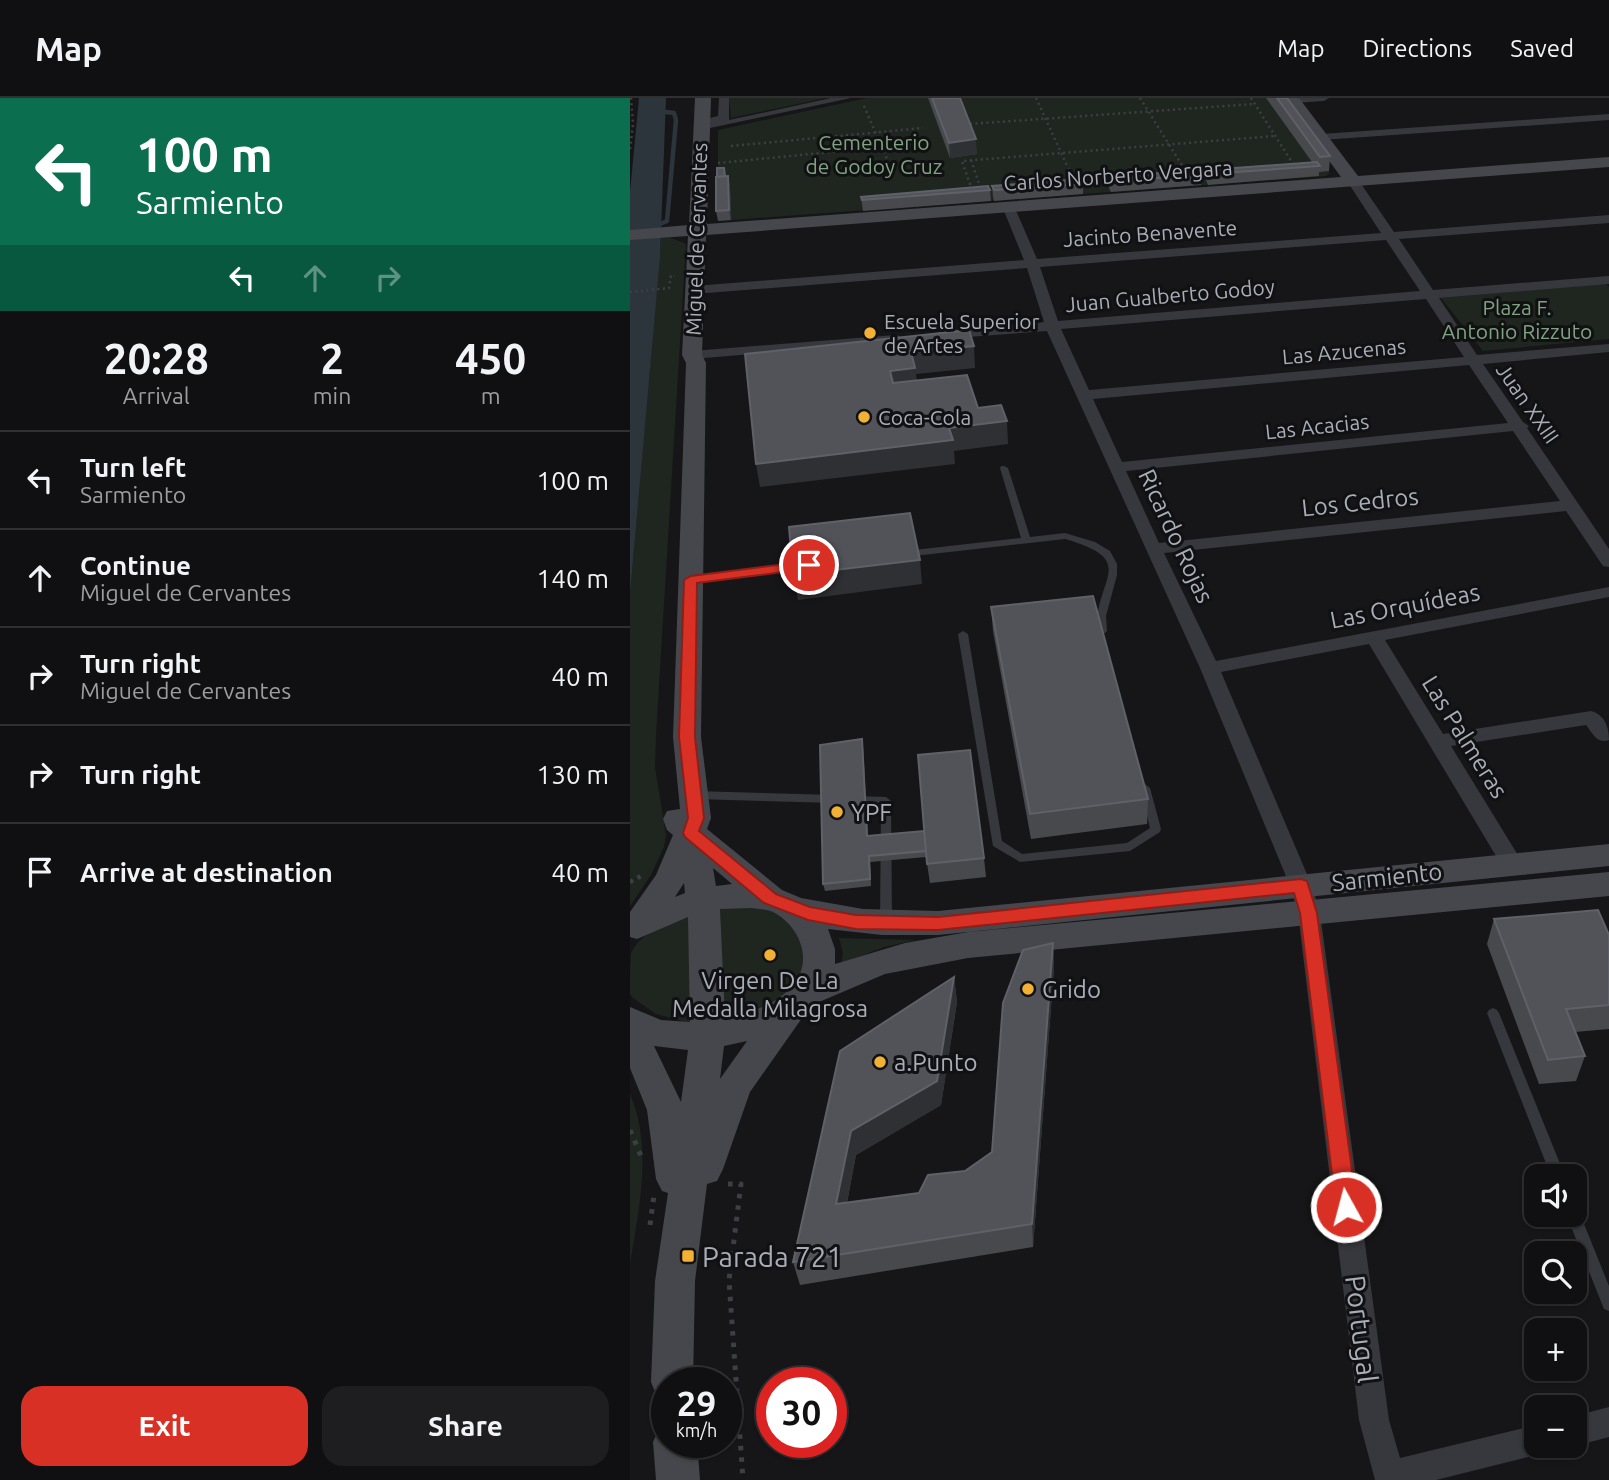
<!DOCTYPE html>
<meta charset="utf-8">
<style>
:root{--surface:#101012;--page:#1e1e20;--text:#f1f3f6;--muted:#9c9d9f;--line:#303032;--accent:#d93025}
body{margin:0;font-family:Ubuntu,sans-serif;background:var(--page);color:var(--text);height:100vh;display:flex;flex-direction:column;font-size:26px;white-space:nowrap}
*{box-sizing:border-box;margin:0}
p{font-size:23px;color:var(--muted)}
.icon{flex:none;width:38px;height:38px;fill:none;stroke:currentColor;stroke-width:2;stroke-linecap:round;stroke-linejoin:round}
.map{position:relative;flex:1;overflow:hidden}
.details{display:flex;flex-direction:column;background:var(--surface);width:630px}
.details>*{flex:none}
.top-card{background:#0b6e4f;color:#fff;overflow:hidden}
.buttons{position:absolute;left:894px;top:1066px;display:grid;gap:14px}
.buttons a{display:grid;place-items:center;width:63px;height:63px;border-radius:14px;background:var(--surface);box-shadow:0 2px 5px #0004,0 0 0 2px var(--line);font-size:35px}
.speed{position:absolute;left:21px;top:1269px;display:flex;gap:14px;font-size:35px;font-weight:700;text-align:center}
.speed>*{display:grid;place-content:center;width:91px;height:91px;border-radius:50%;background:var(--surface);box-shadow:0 2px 5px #0004,0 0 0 2px var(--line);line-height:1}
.speed small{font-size:18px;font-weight:400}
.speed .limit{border:10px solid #d22;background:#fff;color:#111}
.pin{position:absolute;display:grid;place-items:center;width:60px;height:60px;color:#fff;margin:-30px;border:4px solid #fff;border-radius:50%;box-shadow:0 2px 7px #0007}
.me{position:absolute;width:77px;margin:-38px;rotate:353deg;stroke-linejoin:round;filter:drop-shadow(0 0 5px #0008)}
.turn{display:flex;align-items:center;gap:24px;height:147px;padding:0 21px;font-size:32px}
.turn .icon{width:91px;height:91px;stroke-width:2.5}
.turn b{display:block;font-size:49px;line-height:60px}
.lanes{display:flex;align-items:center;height:66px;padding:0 21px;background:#0003;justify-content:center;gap:35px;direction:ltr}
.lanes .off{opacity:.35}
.eta{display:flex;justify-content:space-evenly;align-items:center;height:119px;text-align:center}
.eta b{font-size:42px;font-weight:700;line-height:49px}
.primary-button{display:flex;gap:14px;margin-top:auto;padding:14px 21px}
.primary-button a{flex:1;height:80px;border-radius:21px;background:var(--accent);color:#fff;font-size:28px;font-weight:700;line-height:80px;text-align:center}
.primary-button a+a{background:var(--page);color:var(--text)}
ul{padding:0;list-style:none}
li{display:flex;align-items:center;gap:21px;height:98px;padding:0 21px;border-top:2px solid var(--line)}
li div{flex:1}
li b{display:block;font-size:26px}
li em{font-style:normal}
header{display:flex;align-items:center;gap:42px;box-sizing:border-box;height:98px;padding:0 35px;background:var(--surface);border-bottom:2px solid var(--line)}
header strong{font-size:33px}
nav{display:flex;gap:38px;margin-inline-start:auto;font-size:24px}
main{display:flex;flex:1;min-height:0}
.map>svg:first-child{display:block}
.green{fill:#1e261f}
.water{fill:#2c353c}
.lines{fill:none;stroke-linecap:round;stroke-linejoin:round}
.stream{stroke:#2c353c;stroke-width:4.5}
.path-far2{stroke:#3d3f44;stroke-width:2.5;stroke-dasharray:2 3.5;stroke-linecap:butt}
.path-far1{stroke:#3d3f44;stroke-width:4.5;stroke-dasharray:3.5 5;stroke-linecap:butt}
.path{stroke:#3d3f44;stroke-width:5;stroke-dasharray:4.5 7;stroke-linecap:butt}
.lane{fill:#37383d;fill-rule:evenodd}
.street{fill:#37383d;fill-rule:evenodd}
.secondary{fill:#45474d;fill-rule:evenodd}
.wall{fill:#47494d}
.shaded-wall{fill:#2f3033}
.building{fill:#525359;stroke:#5f6168;stroke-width:2}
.route{fill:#d93025;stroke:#8d1f18;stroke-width:2}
.poi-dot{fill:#f2b134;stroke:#111113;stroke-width:2.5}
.labels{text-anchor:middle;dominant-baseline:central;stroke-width:6;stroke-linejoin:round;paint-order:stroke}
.far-park-label{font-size:21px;fill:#7fa381;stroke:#111113}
.far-street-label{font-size:21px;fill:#a8adb8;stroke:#111113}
.far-poi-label{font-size:21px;fill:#a8adb8;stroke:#111113;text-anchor:start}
.street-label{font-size:24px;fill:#a8adb8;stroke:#111113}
.poi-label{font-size:24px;fill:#a8adb8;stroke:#111113;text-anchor:start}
.near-poi-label{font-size:28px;fill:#a8adb8;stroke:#111113;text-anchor:start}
.near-street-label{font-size:28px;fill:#a8adb8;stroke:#111113}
</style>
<header>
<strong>Map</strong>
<nav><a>Map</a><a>Directions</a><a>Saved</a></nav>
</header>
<main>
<section class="details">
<div class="top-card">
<div class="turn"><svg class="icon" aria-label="left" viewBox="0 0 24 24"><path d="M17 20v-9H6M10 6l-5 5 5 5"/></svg><div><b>100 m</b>Sarmiento</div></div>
<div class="lanes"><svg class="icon" aria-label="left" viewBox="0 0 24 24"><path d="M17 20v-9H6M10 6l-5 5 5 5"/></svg><svg class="icon off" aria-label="ahead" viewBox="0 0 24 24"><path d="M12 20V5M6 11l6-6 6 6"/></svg><svg class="icon off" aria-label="right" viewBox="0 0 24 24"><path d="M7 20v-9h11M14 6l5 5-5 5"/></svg></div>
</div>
<div class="eta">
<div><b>20:28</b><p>Arrival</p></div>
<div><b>2</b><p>min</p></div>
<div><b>450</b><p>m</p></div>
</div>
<ul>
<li><svg class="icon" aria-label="left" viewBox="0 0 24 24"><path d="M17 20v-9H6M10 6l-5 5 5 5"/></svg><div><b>Turn left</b><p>Sarmiento</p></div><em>100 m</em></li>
<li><svg class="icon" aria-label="ahead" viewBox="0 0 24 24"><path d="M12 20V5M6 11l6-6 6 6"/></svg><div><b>Continue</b><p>Miguel de Cervantes</p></div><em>140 m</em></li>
<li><svg class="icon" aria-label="right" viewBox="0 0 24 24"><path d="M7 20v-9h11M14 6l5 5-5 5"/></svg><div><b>Turn right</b><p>Miguel de Cervantes</p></div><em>40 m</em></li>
<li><svg class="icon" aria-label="right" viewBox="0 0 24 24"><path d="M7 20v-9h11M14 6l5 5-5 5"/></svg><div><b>Turn right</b></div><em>130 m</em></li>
<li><svg class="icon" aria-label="arrive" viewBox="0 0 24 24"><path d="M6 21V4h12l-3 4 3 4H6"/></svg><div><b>Arrive at destination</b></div><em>40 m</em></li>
</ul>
<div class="primary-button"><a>Exit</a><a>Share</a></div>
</section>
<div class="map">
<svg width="979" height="1382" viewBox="0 0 979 1382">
<rect width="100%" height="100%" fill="#161618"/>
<path class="green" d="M99 0H196L101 20Z
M237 0H646L700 75 696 78 88 123V32Z
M39 139 56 146 26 637 25 669 36 737 34 749 21 777 0 808V496L31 140Z
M975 185 979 189V241L853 253 811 200Z
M115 808C162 816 156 814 178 857L165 889 143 907 94 923 88 810Z
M60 815V925L26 916 3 900 0 896C0 884 0 867 1 856 8 835 42 823 60 815Z
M209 840 286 842 254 849 211 866 213 855Z
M0 996C23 1050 9 1110 0 1166Z"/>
<path class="water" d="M9 0H36L30 159 0 496V94Z"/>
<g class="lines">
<path class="stream" d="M23 129 37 123 46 22 44 15 28 13"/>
<path class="path-far2" d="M406 0 445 85
M510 0 558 77
M621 0 665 69
M234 8 260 68
M340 26 624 6
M101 48 293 30
M0 51 3 26 1 0
M341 62 352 94
M88 65 295 45
M342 92 332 63 645 38
M0 194 39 190 41 178H45"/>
<path class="path-far1" d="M0 784 11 778"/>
<path class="path" d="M0 1032 11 1058
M98 1086H111L99 1182 113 1382
M20 1127 24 1097"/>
<path class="lane" d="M371 368H374L378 370 400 439 435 435 465 444 480 453 487 466V477L476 518 477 533 475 535H469L467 533C464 480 511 463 435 441L275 459 271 456 275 453 391 440 370 370Z
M176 465 180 468 179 470 61 485 57 482 61 479Z
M333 533 338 536 372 743 392 756 497 745 520 730 510 690 515 686 520 690 531 731 530 734 500 753 390 764 363 748 328 536Z
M64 693 205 697 210 701 205 705 64 701 59 697Z
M225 698 256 699 261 703 262 824 260 827H252L250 824 251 707 221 705 220 702Z
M863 910 867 912 869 915 935 1078H921L857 915 859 912Z
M945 1111 948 1112 950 1116 979 1188V1213L974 1211 936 1116H945Z"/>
<path class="street" d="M89 0H99V22L201 0H221L66 33V29L74 27 70 24 72 22 88 18Z
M659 0H699L694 3 663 5 659 4Z
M979 16V22L691 42 685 39 691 36Z
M723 79 727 80 764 134 979 117V125L769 141 803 192 979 178V186L809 200 847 257 979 246V254L853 266 893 324 899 328 897 330 979 451V469L973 468 936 413 534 455 586 563 979 489V499L755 542 813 636 961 613C975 617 979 629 979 642 967 646 963 636 956 627L821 648 894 767 891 773 883 775 875 773 739 546 591 574 682 788 690 815 759 1322 770 1360 906 1327V1348H919L917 1353 906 1357 806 1382H745L729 1322 668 815 660 788 570 570 417 233 311 241 304 237 311 233 414 224 397 170 64 196 57 192 64 188 394 162 372 108 378 104 384 108 407 161 751 135 717 83ZM756 142 790 193 428 223 410 169ZM796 201 834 259 459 292 431 231ZM839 267 878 325 492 364 463 301ZM883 333 930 403 529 445 496 373Z
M265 237 270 238 272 241 270 244 62 261 55 257 62 253Z
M979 1309V1339L945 1348H943L945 1318Z"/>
<path class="secondary" d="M65 0H81L77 126 711 79 653 0H669L728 78 979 59V69L76 137 72 257 76 265 71 639 81 720 77 731 152 792 171 800 233 811 308 813 979 746V768L308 837H252L198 831 205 851V866L275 845 338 834 979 774V798L338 860 255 876 189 904 172 920 120 994 93 1071 87 1083 77 1086 65 1183 63 1284H37V1302L27 1299 21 1284 25 1183 38 1095 32 1093 26 1081 17 1012 0 970V909L31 922 60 924 58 819 7 841 0 839V814L26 777 43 737 37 732 33 721 37 713 50 711 43 639 56 265 52 257 58 138 0 142V132L59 127ZM83 770 102 786 86 788ZM54 785 55 795 45 799ZM121 810C128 811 136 811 143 814 167 826 183 858 166 883 150 906 121 915 95 920L90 811ZM117 943 90 981 94 948ZM24 948 58 952 51 1004Z
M37 1326V1344H67L70 1382H26L23 1344 30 1329Z"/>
</g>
<path class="wall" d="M298 0H330L347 56 320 60Z
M636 0H657L700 58 699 73 689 74V78L578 87 576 82V72L682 64Z
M572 77 571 87 481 94 479 90V79Z
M95 78H98L100 89 101 122 88 123 86 113Z
M453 86V96L364 103 363 99 362 88Z
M360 92 361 103 233 113 231 99Z
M361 509 518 701 517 726 401 741 363 533Z
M233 648 238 738 354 760 356 779 300 785 296 759 240 764 241 788 195 793 193 786Z
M864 821 979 837V931L945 934 955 958 946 983 909 986 857 846Z
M423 845 424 869 403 1149 170 1187 163 1164 324 879 327 904 311 1007 226 1057 217 1105 289 1095 335 1073 362 1054Z"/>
<path class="shaded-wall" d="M346 41 347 56 320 60 319 45Z
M98 78 100 89 101 122 99 112Z
M344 248 345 270 286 276 288 293 262 295 260 273 281 254Z
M377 323 378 346 324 353 325 366 130 389 126 366 319 330Z
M290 462 292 486 168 502 163 477Z
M232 641 233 648 238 744 237 738Z
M423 845 424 869 403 1149 402 1126Z
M324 879 327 904 311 1007 226 1057 212 1130 206 1106 221 1033Z"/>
<path class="building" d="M302 0H330L346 41 319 45Z
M647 0H657L700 58 690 59Z
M687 64 690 68 579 76 576 72Z
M87 70H94L95 78 87 79Z
M569 72 572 77 481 83 479 79Z
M98 78 99 112 86 113V79Z
M451 81 453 86 364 92 362 88Z
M358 88 360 92 232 102 231 99Z
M339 232 344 248 281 254 285 270 260 273 263 285 337 277 348 310 371 307 377 323 319 330 323 342 126 366 115 256Z
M280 415 290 462 163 477 159 429Z
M463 498 518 701 400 716 361 509Z
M232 641 237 738 294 733 296 753 239 758 240 781 193 786 190 647Z
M340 652 354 760 297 766 288 657Z
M968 812 979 837V907L936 911 955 958 918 962 864 821Z
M423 845 402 1126 163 1164 210 953 324 879 307 983 221 1033 206 1106 289 1095 298 1077 335 1073 362 1054 373 905 393 852Z"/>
<path class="route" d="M179 463 186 467 184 470 67 485 65 639 74 720 69 733 146 796 180 809 226 817 308 819 671 781 677 783 687 815 727 1109 724 1115 716 1118 709 1115 706 1109 670 815 664 795 308 832 226 831 178 822 134 805 55 739 53 735 58 720 49 639 54 482 61 478Z"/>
<g class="poi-dot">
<circle cx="240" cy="235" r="7"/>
<circle cx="234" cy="319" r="7"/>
<circle cx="207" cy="714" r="7"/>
<circle cx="140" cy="857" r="7"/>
<circle cx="398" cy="891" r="7"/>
<circle cx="250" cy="964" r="7"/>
<rect x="51" y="1151" width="14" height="14" rx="3.5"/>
</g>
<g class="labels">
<g class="far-park-label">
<text x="244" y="44">Cementerio<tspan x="244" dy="24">de Godoy Cruz</tspan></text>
<text x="887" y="209">Plaza F.<tspan x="887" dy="24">Antonio Rizzuto</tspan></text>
</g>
<g class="far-street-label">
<text transform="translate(488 77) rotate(-4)">Carlos Norberto Vergara</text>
<text transform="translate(520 135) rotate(-4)">Jacinto Benavente</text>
<text transform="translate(66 141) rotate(-88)">Miguel de Cervantes</text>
<text transform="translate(540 197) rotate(-5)">Juan Gualberto Godoy</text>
<text transform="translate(714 253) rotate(-5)">Las Azucenas</text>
<text transform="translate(898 305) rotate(55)">Juan XXIII</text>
<text transform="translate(687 328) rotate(-6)">Las Acacias</text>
</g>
<g class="far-poi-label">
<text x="254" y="223">Escuela Superior<tspan x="254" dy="24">de Artes</tspan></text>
<text x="248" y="319">Coca-Cola</text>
</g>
<g class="street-label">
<text transform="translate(730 404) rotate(-6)">Los Cedros</text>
<text transform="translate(546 438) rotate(65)">Ricardo Rojas</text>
<text transform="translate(775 508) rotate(-11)">Las Orquídeas</text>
<text transform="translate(835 639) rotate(58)">Las Palmeras</text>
<text transform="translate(757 779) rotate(-6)">Sarmiento</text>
</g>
<g class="poi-label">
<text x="221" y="714">YPF</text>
<text x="140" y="882" text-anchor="middle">Virgen De La<tspan x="140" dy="28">Medalla Milagrosa</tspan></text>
<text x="412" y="891">Grido</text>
<text x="264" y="964">a.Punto</text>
</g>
<g class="near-poi-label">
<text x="72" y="1158">Parada 721</text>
</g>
<g class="near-street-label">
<text transform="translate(732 1231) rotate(83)">Portugal</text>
</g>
</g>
</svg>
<div class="buttons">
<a><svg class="icon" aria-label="sound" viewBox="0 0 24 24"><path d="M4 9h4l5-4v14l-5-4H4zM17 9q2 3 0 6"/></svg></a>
<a><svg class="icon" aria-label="search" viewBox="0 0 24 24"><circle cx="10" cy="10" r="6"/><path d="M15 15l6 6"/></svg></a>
<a>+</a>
<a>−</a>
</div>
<div class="speed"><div>29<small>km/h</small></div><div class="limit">30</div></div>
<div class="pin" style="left:179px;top:467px;background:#d93025"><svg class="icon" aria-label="arrive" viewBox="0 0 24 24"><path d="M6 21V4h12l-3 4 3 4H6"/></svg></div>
<svg class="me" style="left:716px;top:1109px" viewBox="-20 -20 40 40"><circle r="17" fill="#d93025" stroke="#fff" stroke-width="3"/><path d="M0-11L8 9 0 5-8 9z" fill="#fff"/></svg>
</div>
</main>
